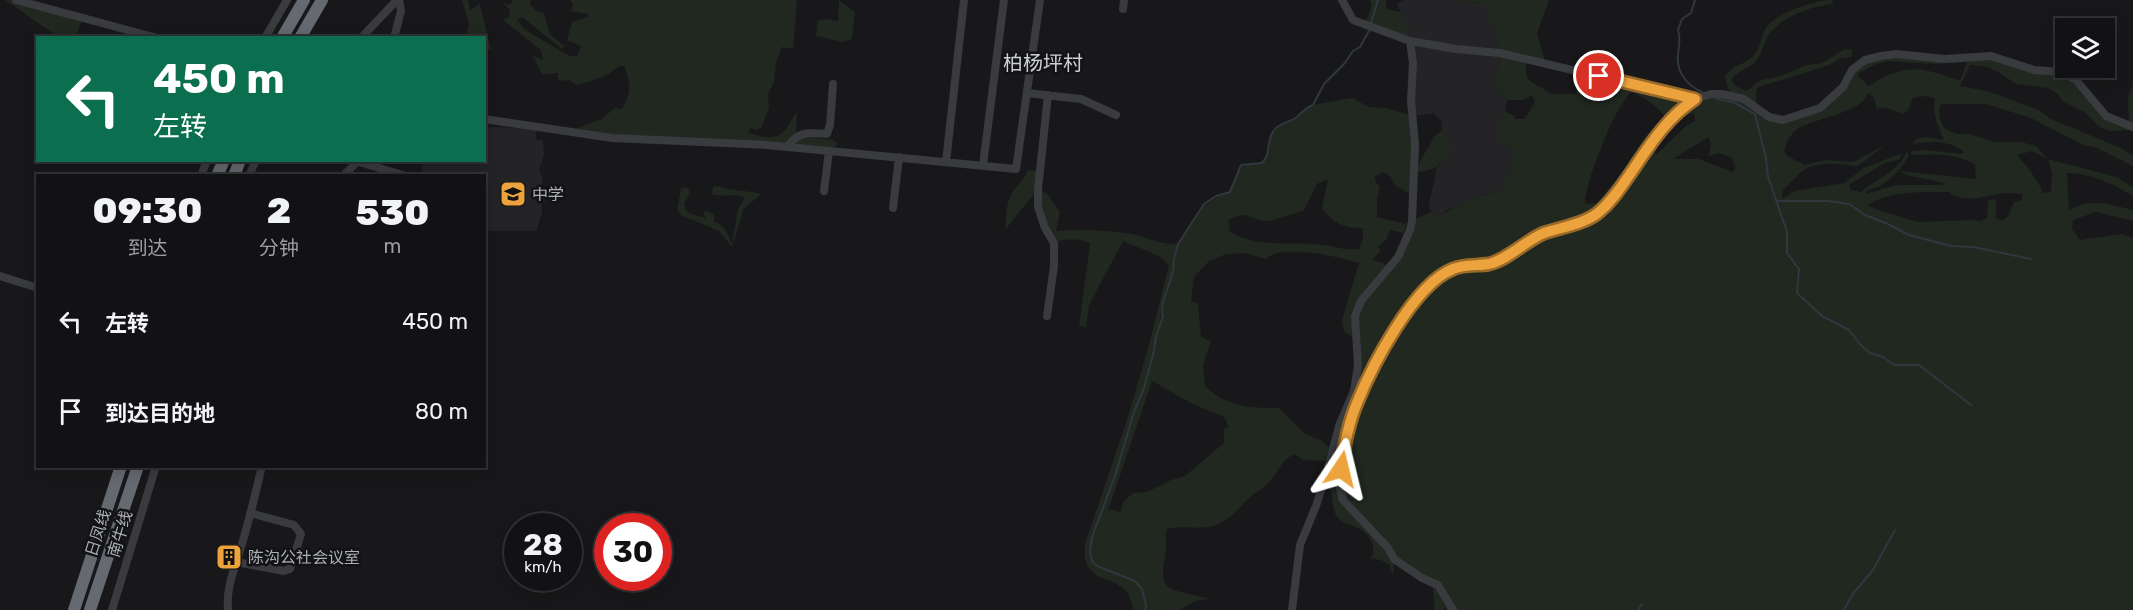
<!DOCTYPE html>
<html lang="zh">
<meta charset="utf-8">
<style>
:root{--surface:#121214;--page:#1b1b1d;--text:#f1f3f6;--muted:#9c9ea0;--line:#313234}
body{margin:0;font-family:Rubik,"Noto Sans SC",sans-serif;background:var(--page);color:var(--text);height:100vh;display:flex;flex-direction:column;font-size:22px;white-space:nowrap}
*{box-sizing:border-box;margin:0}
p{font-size:20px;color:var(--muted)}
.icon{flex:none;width:33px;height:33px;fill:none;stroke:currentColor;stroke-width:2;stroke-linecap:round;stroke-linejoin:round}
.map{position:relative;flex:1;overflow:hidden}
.panel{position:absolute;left:36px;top:174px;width:450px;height:294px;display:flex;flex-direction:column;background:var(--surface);border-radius:0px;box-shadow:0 3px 15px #0003,0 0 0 2px var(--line)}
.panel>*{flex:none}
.hud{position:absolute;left:36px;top:36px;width:450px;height:126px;border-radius:0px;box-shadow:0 3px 15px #0003,0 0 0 2px var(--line);background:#0b6e4f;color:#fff;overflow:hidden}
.fabs{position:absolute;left:2055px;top:18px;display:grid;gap:12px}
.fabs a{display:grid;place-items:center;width:60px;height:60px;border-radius:0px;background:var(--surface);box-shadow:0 3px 15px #0003,0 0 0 2px var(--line);font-size:30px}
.speed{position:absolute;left:504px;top:513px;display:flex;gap:12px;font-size:30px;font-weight:700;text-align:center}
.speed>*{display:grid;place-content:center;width:78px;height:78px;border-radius:50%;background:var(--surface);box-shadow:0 3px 15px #0003,0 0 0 2px var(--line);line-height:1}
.speed small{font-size:15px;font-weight:400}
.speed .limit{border:9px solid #d22;background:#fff;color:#111}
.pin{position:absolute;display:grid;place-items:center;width:51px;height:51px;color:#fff;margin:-26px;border:3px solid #fff;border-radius:50%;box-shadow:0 2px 6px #0007}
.me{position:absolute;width:66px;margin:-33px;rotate:10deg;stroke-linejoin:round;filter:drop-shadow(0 0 4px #0008)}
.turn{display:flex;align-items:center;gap:21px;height:126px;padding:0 18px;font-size:27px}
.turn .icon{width:78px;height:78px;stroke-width:2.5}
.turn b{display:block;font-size:42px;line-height:51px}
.eta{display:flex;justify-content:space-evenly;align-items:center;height:102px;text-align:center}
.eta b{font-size:36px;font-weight:800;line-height:42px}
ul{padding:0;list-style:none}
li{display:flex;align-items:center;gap:18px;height:90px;padding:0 18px}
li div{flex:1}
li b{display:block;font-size:22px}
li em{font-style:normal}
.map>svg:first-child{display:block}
.built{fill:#242427}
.green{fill:#202820;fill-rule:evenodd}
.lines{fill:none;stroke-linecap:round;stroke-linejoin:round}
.stream{stroke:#2e383e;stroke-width:2}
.minor{stroke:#393b3f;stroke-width:8}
.highway{stroke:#656970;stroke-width:12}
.route-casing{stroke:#9a6a28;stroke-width:15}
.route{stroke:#eda33d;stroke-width:10}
.labels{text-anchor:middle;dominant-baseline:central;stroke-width:5;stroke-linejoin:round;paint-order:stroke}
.poi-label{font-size:16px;fill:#abb0b9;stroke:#131315;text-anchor:start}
.street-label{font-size:16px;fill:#abb0b9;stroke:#131315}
.quarter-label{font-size:20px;fill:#cccfd6;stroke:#131315}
</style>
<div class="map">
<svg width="2133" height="610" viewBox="0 0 2133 610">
<rect width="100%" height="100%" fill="#18181a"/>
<path class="built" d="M1404 0H1444L1482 3 1487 9 1488 22 1496 34 1500 53 1499 69 1494 77 1496 89 1507 100 1505 111 1500 116V143L1517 150 1506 175V188L1483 195 1446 210 1440 217 1431 212 1429 206 1437 167 1441 165 1452 142 1442 130 1441 120 1433 113 1413 116 1406 23 1397 4Z
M485 127 536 128V140H543L544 155 539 170 542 176V213L536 231H485L484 176H421L423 161 484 160Z"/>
<path class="green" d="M5 0H16L83 19 75 37H58Z
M462 0H468L470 10 480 4 491 50 485 48 484 38 466 37 469 24Z
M513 0H531L530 5 538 12 544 13 550 34 564 46 562 49 522 17 517 20 525 30 570 56H577L581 46 567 40 572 22 588 17V14L571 11 573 4 570 0H797L793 49 782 47 776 62 774 82 768 94 769 108 761 128 756 130 751 128 748 132C757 136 773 141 782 133 788 129 792 118 797 112L796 136 833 140 838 144 829 151 569 132 601 119 615 108 622 109C632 91 631 85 624 66H619C607 78 592 80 577 85L569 80 558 81V73L542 74 533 56 543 60 541 50 503 20 509 17 510 10 503 3 510 5Z
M839 0 855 12 852 39 843 42 816 36 818 21 826 19 838 21Z
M1369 0H1386V9L1401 12 1410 32V41L1363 25 1368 17 1372 4Z
M1444 0H1549L1537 34 1546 64 1527 60C1524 74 1527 83 1542 87 1550 98 1563 93 1576 94L1577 85 1584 73 1695 99 1733 96 1727 86 1725 77C1733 63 1745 66 1754 55 1761 46 1761 34 1768 25 1780 12 1815 0 1832 0L1833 4C1812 6 1783 16 1769 34 1764 41 1763 52 1757 60 1751 68 1738 70 1731 80L1736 86 1746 91 1761 80 1781 76 1807 65 1822 63 1845 49 1853 50 1851 57 1840 58 1830 65 1758 87 1756 92 1757 108 1783 120 1834 97 1852 70 1881 56H1971L2061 72 2076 80 2106 116 2129 124 2128 96 2133 85V130L2109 131 2098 126 2085 112 2064 102 2058 94 2048 88 2016 84 1997 71 1984 66 1970 65 1960 86 1987 91 2038 110 2051 119 2121 148 2133 156V166L2097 148 2083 145 2031 118 1986 104H1941L1939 108 1940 120 1944 128 1956 134H1969L1995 142H2021L2036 146 2048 159 2116 177 2133 187V196C2114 184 2090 173 2067 173L2069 210C2092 198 2108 204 2133 210V221L2096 212 2073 220 2072 229 2080 240 2122 234 2133 238V610H1446L1444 606V610H1435L1432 582 1394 560 1393 576 1389 565 1381 560 1369 558 1373 555C1375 537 1365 531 1349 524 1346 523 1343 522 1340 520 1330 512 1334 494 1329 484L1316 506 1330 461 1304 460 1294 454C1279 462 1280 472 1269 482 1263 489 1254 493 1247 500 1238 509 1230 519 1218 524 1201 532 1183 524 1167 529L1165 536C1171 551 1153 581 1172 589 1183 594 1198 595 1210 599L1195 601 1179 610H1133C1129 573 1097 588 1086 563 1084 558 1085 550 1085 544L1127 420 1149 345 1169 265 1159 256 1123 241 1089 305 1086 327 1079 326 1090 243C1076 238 1068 238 1054 243L1045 228 1038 189 1005 230C1006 219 1006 204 1011 195 1018 182 1023 184 1027 170L1040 171 1038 189 1047 194 1060 212 1056 231C1081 229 1106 230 1132 234 1145 237 1166 246 1178 244 1193 219 1201 201 1230 192L1241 165 1262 163 1268 156 1271 135 1284 122 1296 118 1305 108 1313 105 1352 98 1369 107 1386 108 1413 116 1415 170 1434 137 1442 130 1452 142 1451 155C1439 167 1431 172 1414 172V197L1395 185 1390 176 1383 172 1375 176 1376 183 1380 187 1377 198V217L1406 224 1404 233 1390 230 1386 240 1378 247 1381 250 1372 260 1383 263 1389 268 1412 221 1431 212 1440 217C1450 205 1490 193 1506 188V175L1511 164 1510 160 1517 150 1500 144V116L1505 111 1514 116V119H1525L1535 102 1532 95 1523 100H1507L1496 89 1494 77 1499 69 1500 53 1496 34 1488 22 1487 9 1482 3ZM1889 61 1933 64 1967 62 1960 81C1919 66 1906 63 1868 86L1857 74 1876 64ZM1632 92C1646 98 1660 108 1668 121L1659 131 1649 133 1640 144 1624 170 1597 203 1585 204C1584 185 1617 101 1632 92ZM1868 93 1874 98 1877 109 1887 108 1903 114 1908 110 1913 98 1923 96 1935 98C1932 113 1938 127 1944 140L1926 137 1916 139 1912 144C1927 141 1952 140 1964 152L1961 154 1926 150 1911 151V155C1932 154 1958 153 1975 165L1976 179 1899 171 1906 175 1945 183 1943 185H1897L1865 194C1869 188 1872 189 1878 187 1890 181 1905 166 1909 154L1907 151C1898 172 1877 178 1861 192L1851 190 1849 185 1883 164 1900 159 1902 153 1864 168 1844 183 1795 191 1782 199 1783 190C1790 184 1797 175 1804 170 1819 161 1842 164 1857 166L1886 145 1853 162 1826 160 1804 165 1786 155 1784 151C1787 142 1791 132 1799 128 1816 118 1862 113 1868 93ZM1694 113 1695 121 1686 126 1657 154 1653 151C1662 135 1675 116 1694 113ZM1709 137 1711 147 1708 156 1719 153 1731 157 1736 167 1733 172 1699 159H1673ZM2032 151 2048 159 2052 173 2051 192 2043 193C2038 180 2026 165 2017 155ZM1328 179 1322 208C1333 223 1344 228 1363 228V240L1359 249C1345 251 1335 246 1322 245 1288 241 1261 249 1230 232L1228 220C1248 209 1249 220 1266 221 1271 221 1298 213 1304 210L1317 184ZM1949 192C1966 206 1988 194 2007 193 2011 193 2017 194 2022 194V200L2014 202 2008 216 2003 220 1996 219V199L1988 200 1987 218 1980 221 1972 220 1918 222 1884 212 1867 205C1891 190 1922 192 1949 192ZM1246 253 1265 259C1269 257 1273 253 1278 253 1302 249 1336 256 1359 263L1342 320 1344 332 1356 339 1354 391 1333 450 1320 440 1305 434 1279 408C1250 408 1226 407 1205 386L1203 365 1211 341 1201 337 1198 304 1191 301 1194 277 1209 261 1226 254ZM1152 381 1193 404 1224 417 1229 427 1224 429V443L1185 476 1171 480 1147 492 1133 493 1124 501 1120 512 1112 509 1108 511Z
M719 186C733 192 747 190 762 194L744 208 732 247 719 231 681 215 677 210 681 188H688L690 193 684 204 686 210 691 214 706 218 703 212 708 211 714 215V222C726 225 728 235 732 244L738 209 745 198C735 192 723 198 712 194L713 187Z"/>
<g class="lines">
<path class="stream" d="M1695 0 1691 13 1682 19 1678 30C1681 40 1679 44 1678 54 1676 71 1686 85 1702 92
M1371 23 1378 0
M1716 99 1733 102 1755 114 1766 158 1768 177 1787 232V253L1799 269 1797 293 1822 316 1849 330 1860 344 1870 353 1883 357 1894 365H1919L1971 405
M1778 201H1828L1849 204 1865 215 1888 224 1909 235 1951 246 1973 247 2031 259
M1145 610 1146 605 1142 589 1135 581 1097 566 1092 561 1090 552 1092 537 1115 476 1134 412 1144 388 1154 351 1156 336 1163 317 1162 305 1173 272 1174 259 1178 244 1204 204 1216 196 1230 192 1241 165 1262 163C1271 153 1266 148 1271 136 1275 123 1288 124 1297 117 1303 112 1305 108 1313 105L1324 84 1344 64 1353 51 1360 47 1370 29
M1638 610 1642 604
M1844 610 1852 595 1873 570 1895 530"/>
<path class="minor" d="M16 0 157 38
M1342 0 1353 20 1410 41 1456 49 1500 53 1695 99
M1123 9 1124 0
M265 38 287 0
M361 38 397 0
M394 38 401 11 399 0
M1027 93 1081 99 1116 115
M484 119 612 138 767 145 1016 169 1040 0
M787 147C800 130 807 133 827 134L830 125 833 84
M359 162 406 176
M946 162 964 0
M983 165 1004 0
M201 176 207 160
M249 176 256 160
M343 176 359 160
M824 191 829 151
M893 208 899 157
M0 276 38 288
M1047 316 1054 266V243L1045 228 1038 207V189L1048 95
M1338 479 1331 457 1339 426 1354 391 1358 365 1355 316 1361 301 1398 257 1410 230 1412 221 1415 144 1411 101 1413 63 1410 41
M236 562 284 571 290 569 301 534 294 525 250 513
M112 610 156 466
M228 610C226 588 234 570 240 550 249 523 255 494 262 466
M1292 610 1300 545 1316 506 1331 458
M1453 610 1438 585 1422 578 1394 559 1388 548 1343 500 1339 484 1343 454 1350 426 1356 405 1367 381 1392 334 1422 293 1435 280 1453 268 1491 263 1543 234 1572 225 1597 214 1612 200 1659 131 1678 110 1695 99 1711 94H1722L1744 99 1769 117 1783 120 1820 108 1843 87 1852 70 1865 60 1881 56 1897 54 1944 59 1991 56 2034 70 2061 72 2076 80 2106 116 2133 127"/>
<path class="highway" d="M282 38 304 0
M300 38 322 0
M217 176 224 160
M234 176 240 160
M74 610 121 466
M90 610 138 466"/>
</g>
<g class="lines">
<g class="route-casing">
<path id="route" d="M1341 469C1344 447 1348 424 1357 403 1372 366 1414 284 1453 269 1464 264 1477 266 1489 264 1509 259 1525 241 1544 233 1562 227 1585 224 1599 212 1611 202 1619 190 1628 177 1648 148 1665 119 1695 99L1599 76"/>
</g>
<use href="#route" class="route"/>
</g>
<defs>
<g id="school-square" transform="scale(1.35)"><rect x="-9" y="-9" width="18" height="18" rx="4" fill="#eda33d" stroke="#131315"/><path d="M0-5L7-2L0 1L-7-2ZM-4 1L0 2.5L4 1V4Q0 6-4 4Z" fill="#111"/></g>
<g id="building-square" transform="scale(1.35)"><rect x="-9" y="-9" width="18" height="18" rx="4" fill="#eda33d" stroke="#131315"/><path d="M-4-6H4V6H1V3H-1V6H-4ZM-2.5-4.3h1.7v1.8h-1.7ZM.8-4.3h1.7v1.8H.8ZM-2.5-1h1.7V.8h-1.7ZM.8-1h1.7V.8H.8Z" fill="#111"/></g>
</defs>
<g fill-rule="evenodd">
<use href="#school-square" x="513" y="194"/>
<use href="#building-square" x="229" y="557"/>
</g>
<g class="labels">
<g class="poi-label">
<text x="532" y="194">中学</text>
<text x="248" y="557">陈沟公社会议室</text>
</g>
<g class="street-label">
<text transform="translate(98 533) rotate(-72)">日凤线</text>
<text transform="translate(120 534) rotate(-73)">南牛线</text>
</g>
<g class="quarter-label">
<text x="1043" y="63">柏杨坪村</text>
</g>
</g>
</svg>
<div class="fabs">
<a><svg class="icon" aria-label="layers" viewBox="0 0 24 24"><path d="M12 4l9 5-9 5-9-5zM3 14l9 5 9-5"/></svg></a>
</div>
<div class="speed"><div>28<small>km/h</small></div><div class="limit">30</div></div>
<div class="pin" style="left:1599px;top:76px;background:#d93025"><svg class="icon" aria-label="arrive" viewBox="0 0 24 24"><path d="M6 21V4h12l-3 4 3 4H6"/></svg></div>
<svg class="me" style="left:1341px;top:469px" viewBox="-20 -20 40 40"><path d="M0-17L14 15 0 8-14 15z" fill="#eda33d" stroke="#fff" stroke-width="4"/></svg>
<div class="hud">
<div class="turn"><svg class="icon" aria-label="left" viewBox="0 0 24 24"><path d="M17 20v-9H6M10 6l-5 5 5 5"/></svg><div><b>450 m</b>左转</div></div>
</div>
<section class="panel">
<div class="eta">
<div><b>09:30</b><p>到达</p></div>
<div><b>2</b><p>分钟</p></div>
<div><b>530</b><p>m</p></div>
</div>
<ul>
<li><svg class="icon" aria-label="left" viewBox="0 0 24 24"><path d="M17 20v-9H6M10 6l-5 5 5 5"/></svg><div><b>左转</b></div><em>450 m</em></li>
<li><svg class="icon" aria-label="arrive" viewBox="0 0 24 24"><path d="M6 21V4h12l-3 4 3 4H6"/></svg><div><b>到达目的地</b></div><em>80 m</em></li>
</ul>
</section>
</div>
